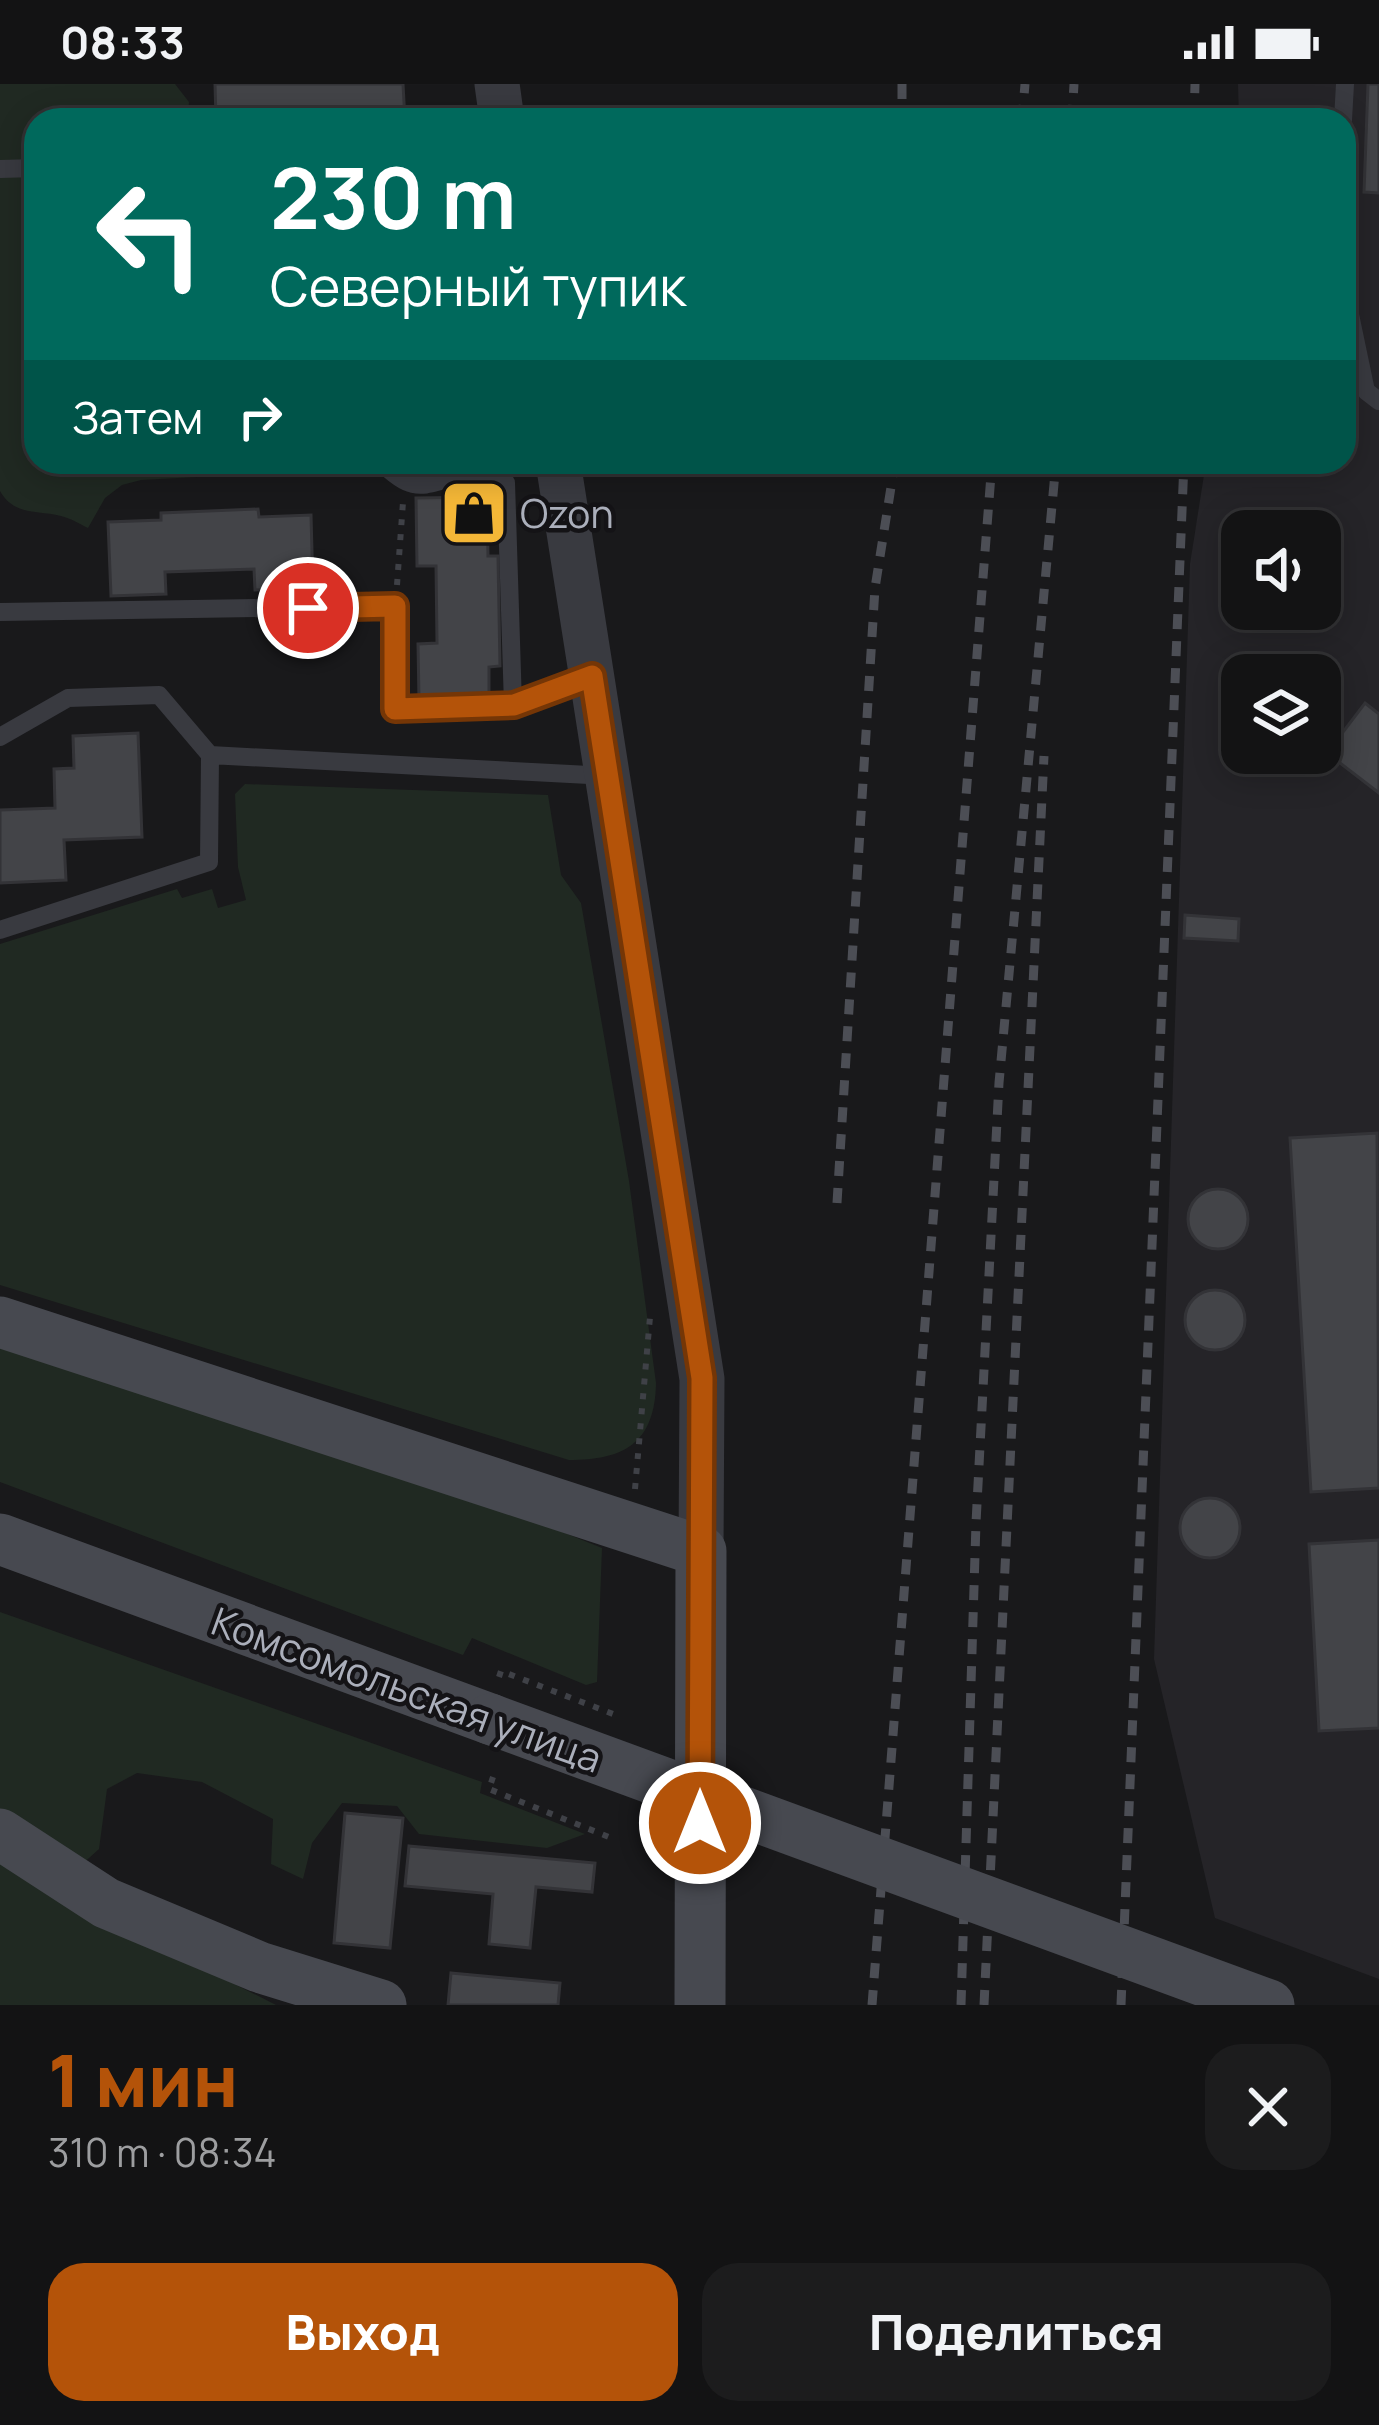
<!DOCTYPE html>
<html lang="ru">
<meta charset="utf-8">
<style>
:root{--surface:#131314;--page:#1c1c1d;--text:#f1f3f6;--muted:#9d9ea0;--line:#323234;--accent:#b45309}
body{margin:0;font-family:Manrope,sans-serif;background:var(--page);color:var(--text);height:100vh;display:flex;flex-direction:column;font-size:45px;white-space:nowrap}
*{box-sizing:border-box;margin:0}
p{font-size:39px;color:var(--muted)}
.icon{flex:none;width:66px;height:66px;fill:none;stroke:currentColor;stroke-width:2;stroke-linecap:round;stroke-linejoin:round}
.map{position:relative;height:1921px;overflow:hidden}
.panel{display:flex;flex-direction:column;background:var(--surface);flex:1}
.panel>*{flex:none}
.guide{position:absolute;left:24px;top:24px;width:1332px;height:366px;border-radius:36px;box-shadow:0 6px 30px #0003,0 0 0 3px var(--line);background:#00695c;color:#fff;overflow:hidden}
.tools{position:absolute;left:1221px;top:426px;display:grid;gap:24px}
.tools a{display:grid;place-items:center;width:120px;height:120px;border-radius:24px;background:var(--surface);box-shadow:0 6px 30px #0003,0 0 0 3px var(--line);font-size:60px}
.pin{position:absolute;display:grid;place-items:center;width:102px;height:102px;color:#fff;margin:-51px;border:6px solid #fff;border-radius:50%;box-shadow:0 3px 12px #0007}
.me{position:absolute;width:132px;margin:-66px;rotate:0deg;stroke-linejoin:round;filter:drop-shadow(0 0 9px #0008)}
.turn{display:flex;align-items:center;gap:42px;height:252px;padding:0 48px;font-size:54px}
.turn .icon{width:156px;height:156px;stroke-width:2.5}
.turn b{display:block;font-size:84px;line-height:102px}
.then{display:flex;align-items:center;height:114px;padding:0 48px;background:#0003;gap:24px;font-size:45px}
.round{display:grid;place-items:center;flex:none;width:126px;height:126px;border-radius:36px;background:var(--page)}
.overview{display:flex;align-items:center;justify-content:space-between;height:204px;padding:0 48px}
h1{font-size:72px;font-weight:800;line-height:90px;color:var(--accent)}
.button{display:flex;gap:24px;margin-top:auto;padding:24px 48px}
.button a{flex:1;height:138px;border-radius:36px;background:var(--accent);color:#fff;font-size:48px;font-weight:800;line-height:138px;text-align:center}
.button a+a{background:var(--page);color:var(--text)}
.status{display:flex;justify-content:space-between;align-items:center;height:84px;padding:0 60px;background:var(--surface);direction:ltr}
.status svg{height:33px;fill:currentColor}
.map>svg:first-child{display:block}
.built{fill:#252428;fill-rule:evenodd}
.green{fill:#202922}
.building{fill:#434448;stroke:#333337;stroke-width:3}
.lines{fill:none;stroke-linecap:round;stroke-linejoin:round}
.path{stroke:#3f4147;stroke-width:6;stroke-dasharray:6 9;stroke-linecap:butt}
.service{stroke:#393a40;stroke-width:18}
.tertiary{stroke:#393a40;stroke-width:45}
.secondary{stroke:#474950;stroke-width:51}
.rail{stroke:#4c4e55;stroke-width:9;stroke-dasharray:15 12;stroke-linecap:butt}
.secondary-bridge{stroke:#474950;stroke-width:51}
.route-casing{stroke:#753606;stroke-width:30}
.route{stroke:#b45309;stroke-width:21}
.labels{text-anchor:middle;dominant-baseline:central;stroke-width:9;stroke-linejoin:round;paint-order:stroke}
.poi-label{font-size:39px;fill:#abafbb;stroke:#141316;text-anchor:start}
.street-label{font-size:39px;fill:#abafbb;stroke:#141316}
</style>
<div class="status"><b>08:33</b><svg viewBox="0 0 49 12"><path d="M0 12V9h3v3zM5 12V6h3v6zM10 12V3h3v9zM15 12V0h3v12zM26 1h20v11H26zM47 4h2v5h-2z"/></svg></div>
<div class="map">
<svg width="1379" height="1921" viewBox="0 0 1379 1921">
<rect width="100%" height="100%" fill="#19191b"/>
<path class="built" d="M1238 0H1379V1895L1215 1834 1154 1575 1190 480 1206 378H1344V36H1239ZM1242 447H1320V525H1242ZM1242 591H1320V669H1242Z"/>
<path class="green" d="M0 0H175L189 18 187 36H36V378H345L327 385 282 381 234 391 141 396 122 401 105 414 88 444C80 440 70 434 61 432 38 426 14 432 0 407Z
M245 700 548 711 561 791 581 819 629 1097 656 1299C655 1360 623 1376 569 1376L0 1201V860L177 805 182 814 212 805 218 824 246 816 238 783 235 710Z
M0 1259 545 1441 602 1464 597 1598 586 1601 472 1554 463 1571 0 1398Z
M0 1528 482 1698 480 1709 585 1750 547 1764 419 1750 397 1722 342 1719 312 1759 303 1795 271 1780 273 1735 202 1698 137 1689 107 1705 99 1765 79 1783 0 1733Z
M0 1777 21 1792 276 1921H0Z"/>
<path class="building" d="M215 0H403L405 36H216Z
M1368 0H1379V109L1364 108Z
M487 413 488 472H498L500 582 489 583V616L419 617 418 560 437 559 436 482H417L416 414Z
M258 425 259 433 311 431 313 504 255 506 254 485 165 488 166 510 111 512 108 438 161 436V429Z
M1365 619 1379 630V709L1327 669Z
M138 649 142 753 64 756 66 796 0 799V726L55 724 54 685 74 684 73 652Z
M1185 831 1239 835 1238 857 1184 854Z
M1377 1049 1379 1404 1311 1408 1290 1054Z
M1188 1135a30 30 0 1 1 60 0a30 30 0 1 1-60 0Z
M1185 1236a30 30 0 1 1 60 0a30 30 0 1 1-60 0Z
M1180 1444a30 30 0 1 1 60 0a30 30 0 1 1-60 0Z
M1379 1456V1644L1319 1647 1309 1460Z
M345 1729 403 1734 390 1864 334 1859Z
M409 1762 595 1779 592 1808 536 1803 530 1864 489 1860 493 1810 405 1802Z
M451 1889 560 1899 558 1921H448Z"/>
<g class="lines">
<path class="path" d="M397 501 403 418
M635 1405 650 1233
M499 1593 501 1587 621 1633
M493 1693 489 1705 614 1755"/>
<path class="service" d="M1343 36 1345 0
M0 85 36 84
M1344 202 1366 307 1379 317
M381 378C419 417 427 395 468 392 480 391 494 396 506 399L513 621
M0 528 395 522V625L513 621 592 592
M0 653 68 614 159 611 210 671 608 692
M0 846 209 778 210 671"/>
<path class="tertiary" d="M497 0 502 36
M558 378 702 1295 701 1467"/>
<path class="secondary" d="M0 1238 701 1467 700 1921
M0 1455 490 1635
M0 1750 106 1819 259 1883 381 1921"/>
<path class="rail" d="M902 0V36
M1022 36 1025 0
M1072 36 1074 0
M1194 36 1195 0
M837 1119 875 504 895 378
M872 1921 992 378
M961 1921 976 1439 999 999 1056 378
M984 1921 1044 672
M1121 1921 1184 378"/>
<path class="secondary-bridge" d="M490 1635 1269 1921"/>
</g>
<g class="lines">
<g class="route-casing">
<path id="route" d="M308 524 395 522V625L514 621 592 592 702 1294 700 1739"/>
</g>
<use href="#route" class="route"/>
</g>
<defs>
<g id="shop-square" transform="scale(3.45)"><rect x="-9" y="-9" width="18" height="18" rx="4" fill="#f4b737" stroke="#141316"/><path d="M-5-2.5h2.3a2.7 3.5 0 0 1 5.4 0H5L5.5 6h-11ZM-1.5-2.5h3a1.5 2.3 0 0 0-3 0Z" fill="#111"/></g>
</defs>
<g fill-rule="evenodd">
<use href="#shop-square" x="474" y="429"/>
</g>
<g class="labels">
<g class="poi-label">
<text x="520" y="429">Ozon</text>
</g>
<g class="street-label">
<text transform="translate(407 1605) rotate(20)">Комсомольская улица</text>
</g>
</g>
</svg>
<div class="tools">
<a><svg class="icon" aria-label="sound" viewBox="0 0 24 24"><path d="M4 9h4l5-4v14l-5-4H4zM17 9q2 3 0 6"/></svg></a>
<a><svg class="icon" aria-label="layers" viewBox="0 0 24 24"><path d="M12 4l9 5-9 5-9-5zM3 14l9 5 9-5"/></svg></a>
</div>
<div class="pin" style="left:308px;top:524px;background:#d93025"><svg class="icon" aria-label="arrive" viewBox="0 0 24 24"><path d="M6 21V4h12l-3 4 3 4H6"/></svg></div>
<svg class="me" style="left:700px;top:1739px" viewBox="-20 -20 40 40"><circle r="17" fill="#b45309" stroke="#fff" stroke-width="3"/><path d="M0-11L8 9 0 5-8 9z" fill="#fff"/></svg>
<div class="guide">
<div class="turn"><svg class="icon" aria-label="left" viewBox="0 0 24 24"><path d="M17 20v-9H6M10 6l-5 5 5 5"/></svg><div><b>230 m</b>Северный тупик</div></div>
<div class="then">Затем<svg class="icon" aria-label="right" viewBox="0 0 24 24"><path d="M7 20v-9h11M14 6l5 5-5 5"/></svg></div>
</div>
</div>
<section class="panel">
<div class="overview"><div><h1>1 мин</h1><p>310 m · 08:34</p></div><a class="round"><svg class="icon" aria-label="close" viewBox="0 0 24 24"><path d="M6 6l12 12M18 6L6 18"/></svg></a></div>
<div class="button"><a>Выход</a><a>Поделиться</a></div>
</section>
